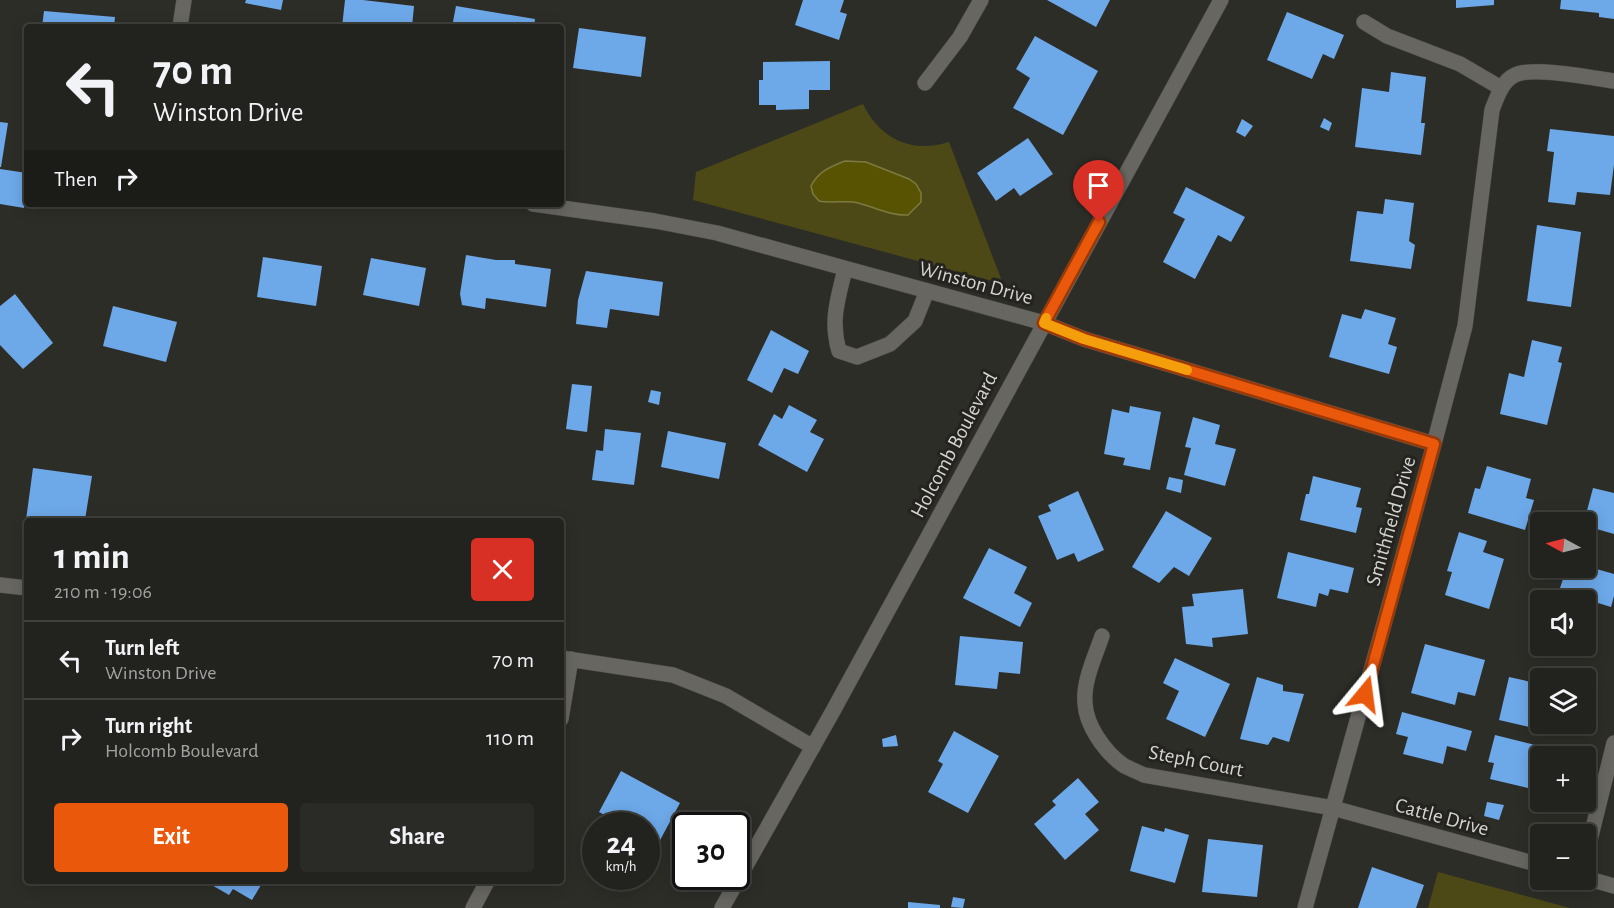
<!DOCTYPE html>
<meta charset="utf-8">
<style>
:root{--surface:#22221e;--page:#2a2a27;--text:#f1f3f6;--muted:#a2a4a4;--line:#3f3f3c;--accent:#ea580c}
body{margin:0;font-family:"Alegreya Sans",sans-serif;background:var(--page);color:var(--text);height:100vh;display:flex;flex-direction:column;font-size:22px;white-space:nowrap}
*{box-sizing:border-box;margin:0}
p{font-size:20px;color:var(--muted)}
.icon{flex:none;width:33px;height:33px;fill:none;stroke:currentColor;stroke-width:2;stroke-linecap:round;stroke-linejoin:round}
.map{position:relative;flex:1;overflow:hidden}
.details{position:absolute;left:24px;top:518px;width:540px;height:366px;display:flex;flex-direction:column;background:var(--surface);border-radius:6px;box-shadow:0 3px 15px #0003,0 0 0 2px var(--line)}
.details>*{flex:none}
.top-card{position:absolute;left:24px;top:24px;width:540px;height:183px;border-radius:6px;box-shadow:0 3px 15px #0003,0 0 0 2px var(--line);background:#22221e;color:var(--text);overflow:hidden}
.needle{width:39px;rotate:277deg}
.buttons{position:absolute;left:1530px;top:512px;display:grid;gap:12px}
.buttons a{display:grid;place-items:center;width:66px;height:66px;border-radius:6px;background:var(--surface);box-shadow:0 3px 15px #0003,0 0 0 2px var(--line);font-size:30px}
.speed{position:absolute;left:582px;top:812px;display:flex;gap:12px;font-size:30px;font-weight:700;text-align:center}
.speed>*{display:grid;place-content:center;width:78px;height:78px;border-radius:50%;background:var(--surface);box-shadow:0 3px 15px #0003,0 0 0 2px var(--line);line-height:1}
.speed small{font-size:15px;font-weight:400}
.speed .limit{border:3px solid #111;border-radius:9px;background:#fff;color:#111}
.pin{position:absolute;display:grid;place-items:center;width:51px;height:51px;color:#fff;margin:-62px -26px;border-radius:50% 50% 50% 0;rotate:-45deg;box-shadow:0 0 6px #0007}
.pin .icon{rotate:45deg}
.me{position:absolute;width:66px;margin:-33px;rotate:16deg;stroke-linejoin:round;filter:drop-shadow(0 0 4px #0008)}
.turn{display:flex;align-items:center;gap:21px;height:126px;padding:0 30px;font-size:27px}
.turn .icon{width:78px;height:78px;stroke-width:2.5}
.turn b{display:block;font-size:42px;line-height:51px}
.then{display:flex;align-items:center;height:57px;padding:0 30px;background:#0003;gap:12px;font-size:22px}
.round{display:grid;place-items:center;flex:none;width:63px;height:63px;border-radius:6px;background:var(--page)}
.summary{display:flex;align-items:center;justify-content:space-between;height:102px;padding:0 30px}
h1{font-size:36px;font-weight:700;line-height:45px}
.button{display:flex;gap:12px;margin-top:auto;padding:12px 30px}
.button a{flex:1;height:69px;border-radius:6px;background:var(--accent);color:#fff;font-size:24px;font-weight:700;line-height:69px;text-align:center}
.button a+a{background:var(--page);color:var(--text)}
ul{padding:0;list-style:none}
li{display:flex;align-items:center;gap:18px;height:78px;padding:0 30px;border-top:2px solid var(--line)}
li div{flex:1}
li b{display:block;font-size:22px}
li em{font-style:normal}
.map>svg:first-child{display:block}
.green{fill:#4c4917}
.water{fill:#585302;stroke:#7d7a40;stroke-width:1.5}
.building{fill:#6da8e9}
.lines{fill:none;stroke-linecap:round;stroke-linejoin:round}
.service-casing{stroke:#4b4a46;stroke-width:16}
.minor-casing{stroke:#4b4a46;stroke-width:16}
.tertiary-casing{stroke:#4b4a46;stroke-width:16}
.service{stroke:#676661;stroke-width:15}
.minor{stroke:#676661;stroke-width:15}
.tertiary{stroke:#676661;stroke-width:15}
.route-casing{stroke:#983908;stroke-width:15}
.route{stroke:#ea580c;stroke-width:10}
.slow{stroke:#f59e0b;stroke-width:10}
.labels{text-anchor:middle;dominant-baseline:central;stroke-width:6;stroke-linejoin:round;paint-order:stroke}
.street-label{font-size:21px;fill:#d4d4d0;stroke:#24231f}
</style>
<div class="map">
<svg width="1614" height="908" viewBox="0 0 1614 908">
<rect width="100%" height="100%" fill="#2d2d28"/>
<path class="green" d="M863 104C880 139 912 154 949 142L1003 284 693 200 696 172Z
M1438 872 1570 908H1428Z"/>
<path class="water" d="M845 161 866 162 909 179 916 184 921 193V202L908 215C888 216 872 205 853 202 842 201 830 203 819 201L813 194 811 186C819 171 830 167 845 161Z"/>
<path class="building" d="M246 0H283L281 10 245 3Z
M345 0H363L414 6 412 27H342Z
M803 0H844L840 12 847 14 839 40 795 25Z
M1047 0H1110L1096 27Z
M1456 0H1494V5L1456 8Z
M1561 0H1614V19L1599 17V13L1560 9Z
M456 6 535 19 534 27H452Z
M44 11 115 17 114 27H42Z
M1287 12 1344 35 1334 59 1323 54 1312 79 1267 60Z
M579 28 646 37 641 77 573 68Z
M1035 36 1098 71 1063 135 1013 108 1030 78 1016 69Z
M830 61V90H809V109L776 110V105H759V80H763V62Z
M1391 72 1426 77 1421 123H1425L1421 155 1355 147 1362 88 1389 92Z
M1324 118 1332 123 1329 131 1320 127Z
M1242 119 1253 126 1245 137 1236 132Z
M0 122 8 123 1 167H0Z
M1550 129 1614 136V165L1610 195 1577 192 1575 205 1548 202 1554 152 1547 151Z
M1028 138 1053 174 1020 196 1014 188 996 201 977 173Z
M0 169 27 173 24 208 0 204Z
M1186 187 1245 217 1231 242 1218 235 1195 279 1163 262 1185 219 1173 213Z
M1385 199 1414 203 1409 241 1415 245 1411 269 1350 261 1357 211 1383 214Z
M1537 225 1581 232 1571 307 1527 301Z
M466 255 496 260H515V264L551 269 546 307 486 298 485 309 462 305 460 294Z
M263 257 322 266 316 306 257 297Z
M371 258 426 268 419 306 363 295Z
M586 271 663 282 659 316 610 309 607 328 576 324 578 300Z
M15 294 53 343 23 369 0 345V306Z
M113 306 177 322 166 362 103 346Z
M1365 309 1396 318 1388 344 1397 347 1389 374 1329 357 1342 314 1361 319Z
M771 330 809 351 798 374 784 368 772 393 747 380Z
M1532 340 1562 347 1558 362 1562 363 1547 425 1500 414 1509 373 1524 377Z
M572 384 592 386 587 432 566 429Z
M651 390 661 392 659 405 648 402Z
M789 405 817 420 810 432 824 439 807 472 758 445 774 414 782 419Z
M1130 406 1161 412 1150 470 1123 465 1125 458 1104 454 1112 409 1129 413Z
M1193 417 1220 425 1215 444 1236 449 1225 486 1184 475 1191 448 1185 447Z
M605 429 641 433 634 485 592 480 596 450 603 451Z
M668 431 726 443 719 479 661 467Z
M1487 466 1531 479 1526 498 1534 500 1525 530 1468 513 1475 488 1480 489Z
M33 468 92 476 85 520H26Z
M1313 476 1361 488 1356 507 1362 508 1356 533 1300 520 1306 494H1309Z
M1169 477 1183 480 1181 493 1166 489Z
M1593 488 1614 493V534L1586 526 1584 522Z
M1078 491 1104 550 1078 562 1074 553 1057 560 1038 516 1051 511 1048 505Z
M1166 511 1212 538 1189 576 1174 567 1159 583 1132 567Z
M1459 532 1487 541 1483 552 1504 559 1489 609 1445 595 1452 572 1447 571Z
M989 548 1027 567 1014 593 1032 603 1020 627 963 598Z
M1288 552 1354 568 1348 593 1330 589 1328 596 1319 593 1316 607 1277 598Z
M1586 566 1614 574V596L1611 607 1598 603 1590 629 1586 628V600H1556L1567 567Z
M1243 589 1248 634 1212 638 1213 647 1186 644 1182 607 1194 606 1192 594Z
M960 636 1023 642 1020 674 999 672 997 689 955 685Z
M1425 644 1485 660 1475 696 1458 692 1455 705 1411 693Z
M1175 658 1230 684 1205 737 1166 719 1179 691 1163 683Z
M1257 677 1283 685V691L1304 694 1289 742 1273 737 1268 745 1240 739Z
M1509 677 1540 684V723H1561L1559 734 1499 720Z
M1402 712 1472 731 1466 751 1447 746 1443 764 1403 754 1408 737 1396 734Z
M954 731 999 756 968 813 928 792 943 764 938 761Z
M896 735 898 746 883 747 882 739Z
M1495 735 1560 751 1559 756H1540V776L1535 775 1532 789 1490 779 1494 763 1488 762Z
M621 771 680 803 658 844 646 838V825H623L599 812Z
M1078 778 1099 802 1085 814 1099 830 1065 860 1034 824 1056 805 1052 801Z
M1487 802 1504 805 1499 820 1484 816Z
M1142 826 1164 832 1165 828 1189 835 1175 883 1130 871Z
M1208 839 1263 845 1257 897 1202 892Z
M1372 867 1424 885 1416 908H1358Z
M212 880H264L252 900 233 889 229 895 210 884Z
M953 897 965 899 963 908 951 907Z
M908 902 940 905V908H908Z"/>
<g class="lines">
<g class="service-casing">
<path id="service" d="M1364 22 1387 36 1460 64 1501 88
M845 269C838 299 830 320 839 351L857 357 890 344 915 321 927 291"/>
</g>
<g class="minor-casing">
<path id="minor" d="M180 27 184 0
M925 83 960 37 981 0
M533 204 655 221 717 233 1044 323 1084 339 1434 444
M0 585 27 588
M1102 636C1095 657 1083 681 1085 703 1086 726 1105 752 1123 765 1130 769 1138 772 1144 775L1333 808 1540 865
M561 658 673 675 726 696 813 747
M561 719 571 659
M1586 856 1614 743
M1586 878 1614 886
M473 908 488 880
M1305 908 1434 444 1465 326 1492 110C1497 97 1502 81 1515 75 1533 66 1592 78 1614 81"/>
</g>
<g class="tertiary-casing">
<path id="tertiary" d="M722 908 833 711 1221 0"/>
</g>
<use href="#service" class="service"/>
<use href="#minor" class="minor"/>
<use href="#tertiary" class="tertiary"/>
</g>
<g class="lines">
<g class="route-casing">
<path id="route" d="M1099 222 1044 323 1084 339 1434 444 1365 694"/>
</g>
<use href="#route" class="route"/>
<path class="slow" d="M1046 318 1044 323 1084 339 1187 370"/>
</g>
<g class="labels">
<g class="street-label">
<text transform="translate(976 283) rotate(15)">Winston Drive</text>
<text transform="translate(954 445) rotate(-62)">Holcomb Boulevard</text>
<text transform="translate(1391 521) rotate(-74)">Smithfield Drive</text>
<text transform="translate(1196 761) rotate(11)">Steph Court</text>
<text transform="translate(1442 817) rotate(15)">Cattle Drive</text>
</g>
</g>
</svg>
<div class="buttons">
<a><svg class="needle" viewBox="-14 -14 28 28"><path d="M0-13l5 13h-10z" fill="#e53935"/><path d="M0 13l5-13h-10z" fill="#a2a4a4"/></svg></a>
<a><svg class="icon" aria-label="sound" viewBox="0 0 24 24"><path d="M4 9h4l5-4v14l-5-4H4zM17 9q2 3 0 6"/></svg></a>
<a><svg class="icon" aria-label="layers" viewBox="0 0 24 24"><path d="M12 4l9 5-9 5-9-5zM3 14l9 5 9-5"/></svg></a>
<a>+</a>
<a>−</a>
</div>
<div class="speed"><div>24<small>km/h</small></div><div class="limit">30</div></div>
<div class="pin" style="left:1099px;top:222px;background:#d93025"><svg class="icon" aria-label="arrive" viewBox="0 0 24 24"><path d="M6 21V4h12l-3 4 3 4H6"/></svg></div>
<svg class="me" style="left:1365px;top:694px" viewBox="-20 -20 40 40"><path d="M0-17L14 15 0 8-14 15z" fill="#ea580c" stroke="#fff" stroke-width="4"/></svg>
<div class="top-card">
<div class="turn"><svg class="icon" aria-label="left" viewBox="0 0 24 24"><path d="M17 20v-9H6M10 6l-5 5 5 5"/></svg><div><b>70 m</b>Winston Drive</div></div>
<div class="then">Then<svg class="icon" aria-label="right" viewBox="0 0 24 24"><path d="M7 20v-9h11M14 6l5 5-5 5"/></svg></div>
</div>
<section class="details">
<div class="summary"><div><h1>1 min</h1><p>210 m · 19:06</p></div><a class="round" style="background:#d93025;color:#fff"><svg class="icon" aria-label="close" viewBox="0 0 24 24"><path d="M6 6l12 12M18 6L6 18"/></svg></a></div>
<ul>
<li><svg class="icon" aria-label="left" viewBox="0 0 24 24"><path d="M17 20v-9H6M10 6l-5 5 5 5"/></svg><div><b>Turn left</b><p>Winston Drive</p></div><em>70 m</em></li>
<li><svg class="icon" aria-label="right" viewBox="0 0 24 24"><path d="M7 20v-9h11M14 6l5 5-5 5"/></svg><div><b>Turn right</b><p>Holcomb Boulevard</p></div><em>110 m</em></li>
</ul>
<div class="button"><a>Exit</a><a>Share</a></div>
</section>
</div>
